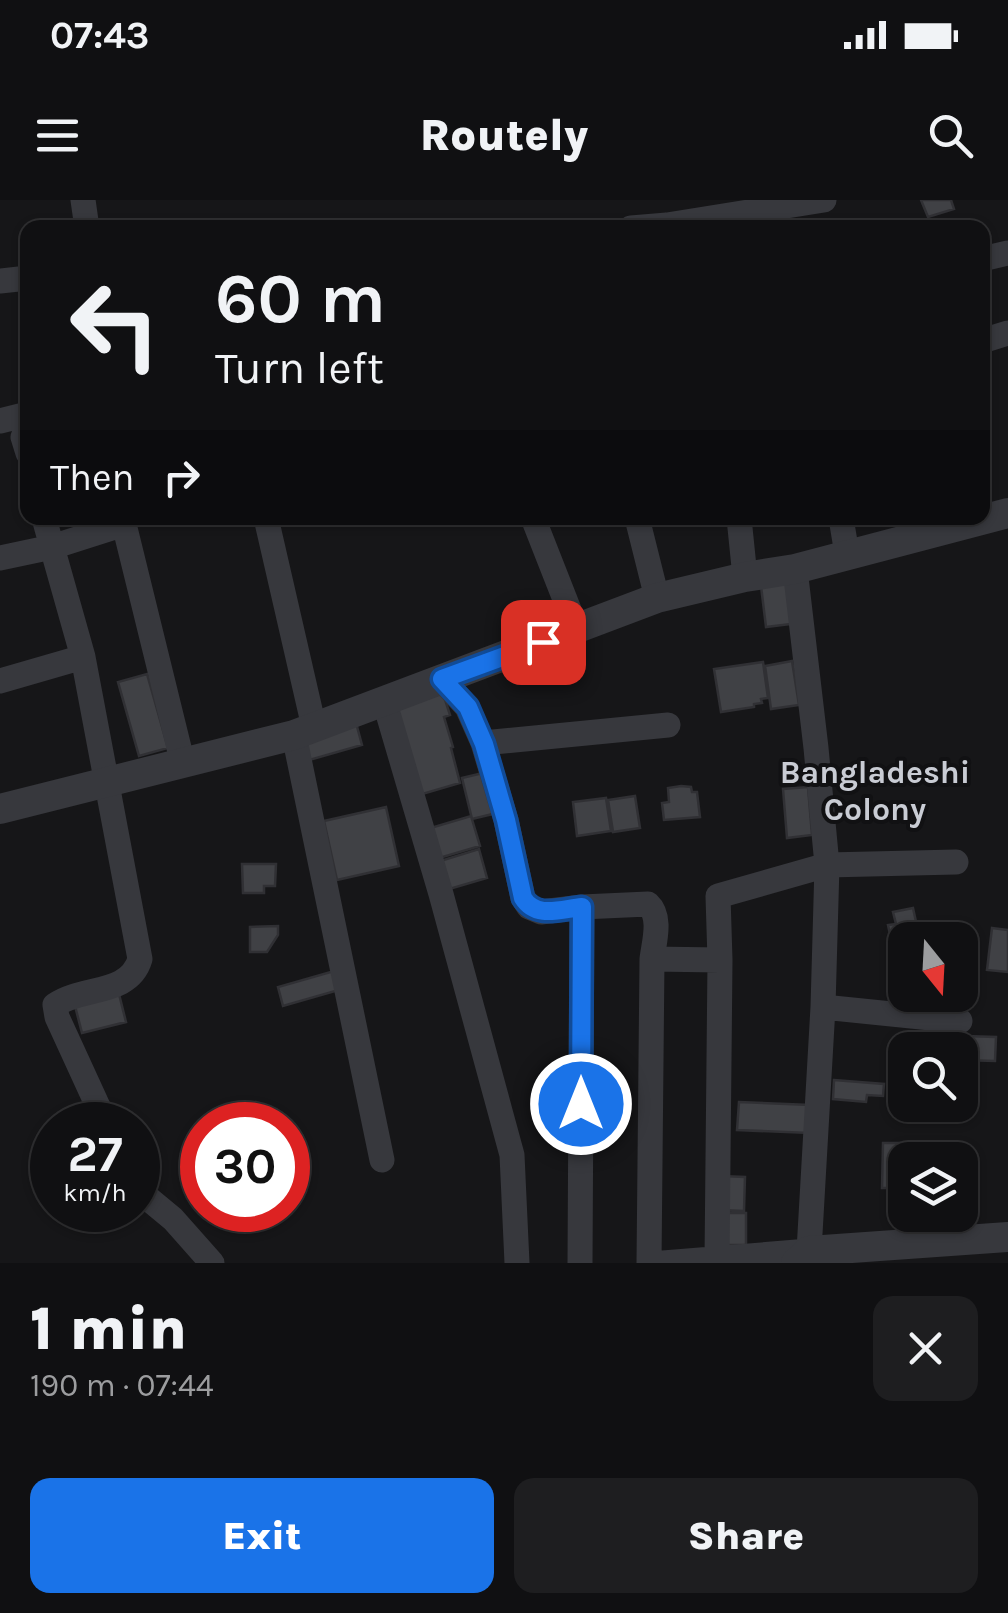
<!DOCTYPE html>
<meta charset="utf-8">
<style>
:root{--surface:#101012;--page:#1e1e20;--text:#f1f3f6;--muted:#9c9d9f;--line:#303032;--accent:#1a73e8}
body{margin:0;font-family:Karla,sans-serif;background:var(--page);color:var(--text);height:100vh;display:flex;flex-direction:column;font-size:38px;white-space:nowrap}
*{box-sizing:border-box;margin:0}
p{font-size:32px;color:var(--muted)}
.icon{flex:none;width:55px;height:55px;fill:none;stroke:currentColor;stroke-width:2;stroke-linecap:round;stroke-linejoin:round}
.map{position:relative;height:1063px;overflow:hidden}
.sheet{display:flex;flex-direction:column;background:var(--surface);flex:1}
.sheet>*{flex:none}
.hud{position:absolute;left:20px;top:20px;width:970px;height:305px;border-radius:20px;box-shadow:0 2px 8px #0004,0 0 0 2px var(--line);background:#101012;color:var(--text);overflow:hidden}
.needle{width:65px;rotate:162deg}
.fabs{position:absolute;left:888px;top:722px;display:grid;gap:20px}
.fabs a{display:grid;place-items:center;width:90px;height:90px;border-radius:20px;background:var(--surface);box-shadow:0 2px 8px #0004,0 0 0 2px var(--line);font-size:50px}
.speed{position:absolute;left:30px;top:902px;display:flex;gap:20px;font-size:50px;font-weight:700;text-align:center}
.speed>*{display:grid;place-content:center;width:130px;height:130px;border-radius:50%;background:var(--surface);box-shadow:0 2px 8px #0004,0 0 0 2px var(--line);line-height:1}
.speed small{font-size:25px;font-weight:400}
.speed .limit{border:15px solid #d22;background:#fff;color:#111}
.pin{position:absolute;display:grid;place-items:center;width:85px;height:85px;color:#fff;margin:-42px;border-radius:20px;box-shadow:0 5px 15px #0006}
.me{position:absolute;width:110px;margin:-55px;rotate:0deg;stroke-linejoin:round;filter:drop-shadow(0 0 8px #0008)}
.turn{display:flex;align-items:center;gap:35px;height:210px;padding:0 30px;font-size:45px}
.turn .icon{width:130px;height:130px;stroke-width:2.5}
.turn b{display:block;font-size:70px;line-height:85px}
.then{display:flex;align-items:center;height:95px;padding:0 30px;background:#0003;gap:20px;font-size:38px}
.round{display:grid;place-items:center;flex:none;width:105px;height:105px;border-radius:20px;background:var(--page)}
.summary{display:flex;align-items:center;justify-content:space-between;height:170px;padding:0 30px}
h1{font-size:60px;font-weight:800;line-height:75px}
.primary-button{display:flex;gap:20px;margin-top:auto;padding:20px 30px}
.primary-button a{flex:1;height:115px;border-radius:20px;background:var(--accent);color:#fff;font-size:40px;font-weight:800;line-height:115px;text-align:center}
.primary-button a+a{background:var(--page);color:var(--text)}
.status{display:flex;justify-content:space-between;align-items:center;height:70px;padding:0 50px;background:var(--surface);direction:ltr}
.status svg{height:28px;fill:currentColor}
header{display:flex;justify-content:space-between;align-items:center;height:130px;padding:0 30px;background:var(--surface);font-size:45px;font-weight:800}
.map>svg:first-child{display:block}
.building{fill:#404145;stroke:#303034;stroke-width:2.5}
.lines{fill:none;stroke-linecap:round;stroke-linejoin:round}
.minor{stroke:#37383d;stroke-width:25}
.tertiary{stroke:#37383d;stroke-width:30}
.route-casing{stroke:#114b97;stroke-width:25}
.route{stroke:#1a73e8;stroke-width:18}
.labels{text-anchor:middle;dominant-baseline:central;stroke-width:8;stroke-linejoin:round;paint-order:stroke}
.neighbourhood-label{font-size:32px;font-weight:bold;fill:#c9ccd4;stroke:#111113}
</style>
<div class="status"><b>07:43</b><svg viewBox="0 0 49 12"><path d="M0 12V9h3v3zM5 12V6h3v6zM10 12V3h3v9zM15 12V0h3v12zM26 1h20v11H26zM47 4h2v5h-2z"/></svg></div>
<header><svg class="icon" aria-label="menu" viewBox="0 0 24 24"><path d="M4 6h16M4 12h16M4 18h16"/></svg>Routely<svg class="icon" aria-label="search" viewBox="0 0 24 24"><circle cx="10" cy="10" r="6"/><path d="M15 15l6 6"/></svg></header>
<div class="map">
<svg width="1008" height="1063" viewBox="0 0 1008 1063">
<rect width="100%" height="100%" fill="#161618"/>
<path class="building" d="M921 0H951L954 9 928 17Z
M786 375 791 424 766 427 760 378Z
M792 461 799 505 771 509 765 466Z
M763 462 768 498 761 499 762 503 754 504V507L721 512 714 469Z
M147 474 168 548 139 556 118 482Z
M442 490 450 515 444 517 453 547 451 548 460 583 419 595 393 506Z
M355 519 362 545 306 561 299 535Z
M487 572 497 613 472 619 462 578Z
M681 586 691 587 692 592H697L700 617 664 620 662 603 669 602 668 588Z
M808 587 812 635 787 638 783 589Z
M635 596 640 628 613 632 608 600Z
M606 598 611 631 577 636 573 602Z
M386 607 399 666 337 680 324 621Z
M471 616 480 646 436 659 427 629Z
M479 649 487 678 446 690 437 662Z
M242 664H276L275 686H264V693H243Z
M913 708 920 740H905V750L894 753 888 725 896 724 893 712Z
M278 726V735L267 752H250V727Z
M992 728 1008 730V772L987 770Z
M341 769 346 788 283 806 278 787Z
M119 794 126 822 82 833 75 806Z
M933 835 996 837 995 861 960 860V850H933Z
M834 880 884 884 883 896 867 895 866 902 833 899Z
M739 902 810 905 809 933 737 930Z
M883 943H917V960H905V988H882Z
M721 976 745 977 744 1011 721 1010Z
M721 1013H746V1045H721Z"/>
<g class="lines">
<path class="minor" d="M83 0 87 28
M631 28 667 25 824 0
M982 59 1008 53
M0 81 28 78
M982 141 1008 133
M0 221 28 214
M23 237 28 253
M44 318 52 347 124 324 183 564
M266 318 314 527
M533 318 577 430
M637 318 657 398
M739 318 745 377
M841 318 847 354
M0 358 52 347 83 457 140 759C129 796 82 786 55 805L57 817 101 913 104 925
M795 369 816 548 827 665 823 807 809 1051 803 1063
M441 479 467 507 483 543 506 620 523 698 529 707 541 712 582 707 648 704C662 717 654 742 652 759L649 1063
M0 481 83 457
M384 500 441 694 512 955 517 1063
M294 535 382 960
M483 543 668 525
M652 759 720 760
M823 807 960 821
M138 990 173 1019 212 1063
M717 1059 720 760 718 696 827 665 956 662
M580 1063 582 707
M663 1063 809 1051"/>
<path class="tertiary" d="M0 609 294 535 657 398 745 377 795 369 1008 313
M796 1063 809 1051 1008 1037"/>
</g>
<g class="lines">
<g class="route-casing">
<path id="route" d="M543 442 442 479 468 507 484 544 506 620 523 698C536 719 561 709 582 707L581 904"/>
</g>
<use href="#route" class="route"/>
</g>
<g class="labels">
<g class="neighbourhood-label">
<text x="875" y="572">Bangladeshi<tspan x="875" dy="37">Colony</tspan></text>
</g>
</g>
</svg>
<div class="fabs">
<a><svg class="needle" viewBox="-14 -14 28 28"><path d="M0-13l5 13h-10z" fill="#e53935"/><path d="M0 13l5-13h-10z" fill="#9c9d9f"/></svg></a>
<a><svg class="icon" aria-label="search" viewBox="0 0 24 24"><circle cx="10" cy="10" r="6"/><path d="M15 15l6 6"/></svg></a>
<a><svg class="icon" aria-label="layers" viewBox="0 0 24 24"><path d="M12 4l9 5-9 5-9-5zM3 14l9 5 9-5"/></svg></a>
</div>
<div class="speed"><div>27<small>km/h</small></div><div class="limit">30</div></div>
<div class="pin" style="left:543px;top:442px;background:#d93025"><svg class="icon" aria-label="arrive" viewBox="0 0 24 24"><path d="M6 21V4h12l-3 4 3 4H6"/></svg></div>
<svg class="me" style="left:581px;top:904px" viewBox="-20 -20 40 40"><circle r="17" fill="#1a73e8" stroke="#fff" stroke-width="3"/><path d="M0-11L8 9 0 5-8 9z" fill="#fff"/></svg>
<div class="hud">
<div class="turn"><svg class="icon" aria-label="left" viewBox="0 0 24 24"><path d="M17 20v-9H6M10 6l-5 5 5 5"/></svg><div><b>60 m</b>Turn left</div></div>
<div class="then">Then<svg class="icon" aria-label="right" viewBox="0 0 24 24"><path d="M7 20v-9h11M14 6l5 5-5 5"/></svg></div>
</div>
</div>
<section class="sheet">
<div class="summary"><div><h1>1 min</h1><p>190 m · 07:44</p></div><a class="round"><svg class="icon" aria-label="close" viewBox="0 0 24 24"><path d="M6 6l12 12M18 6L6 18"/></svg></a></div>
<div class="primary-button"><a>Exit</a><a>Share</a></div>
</section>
